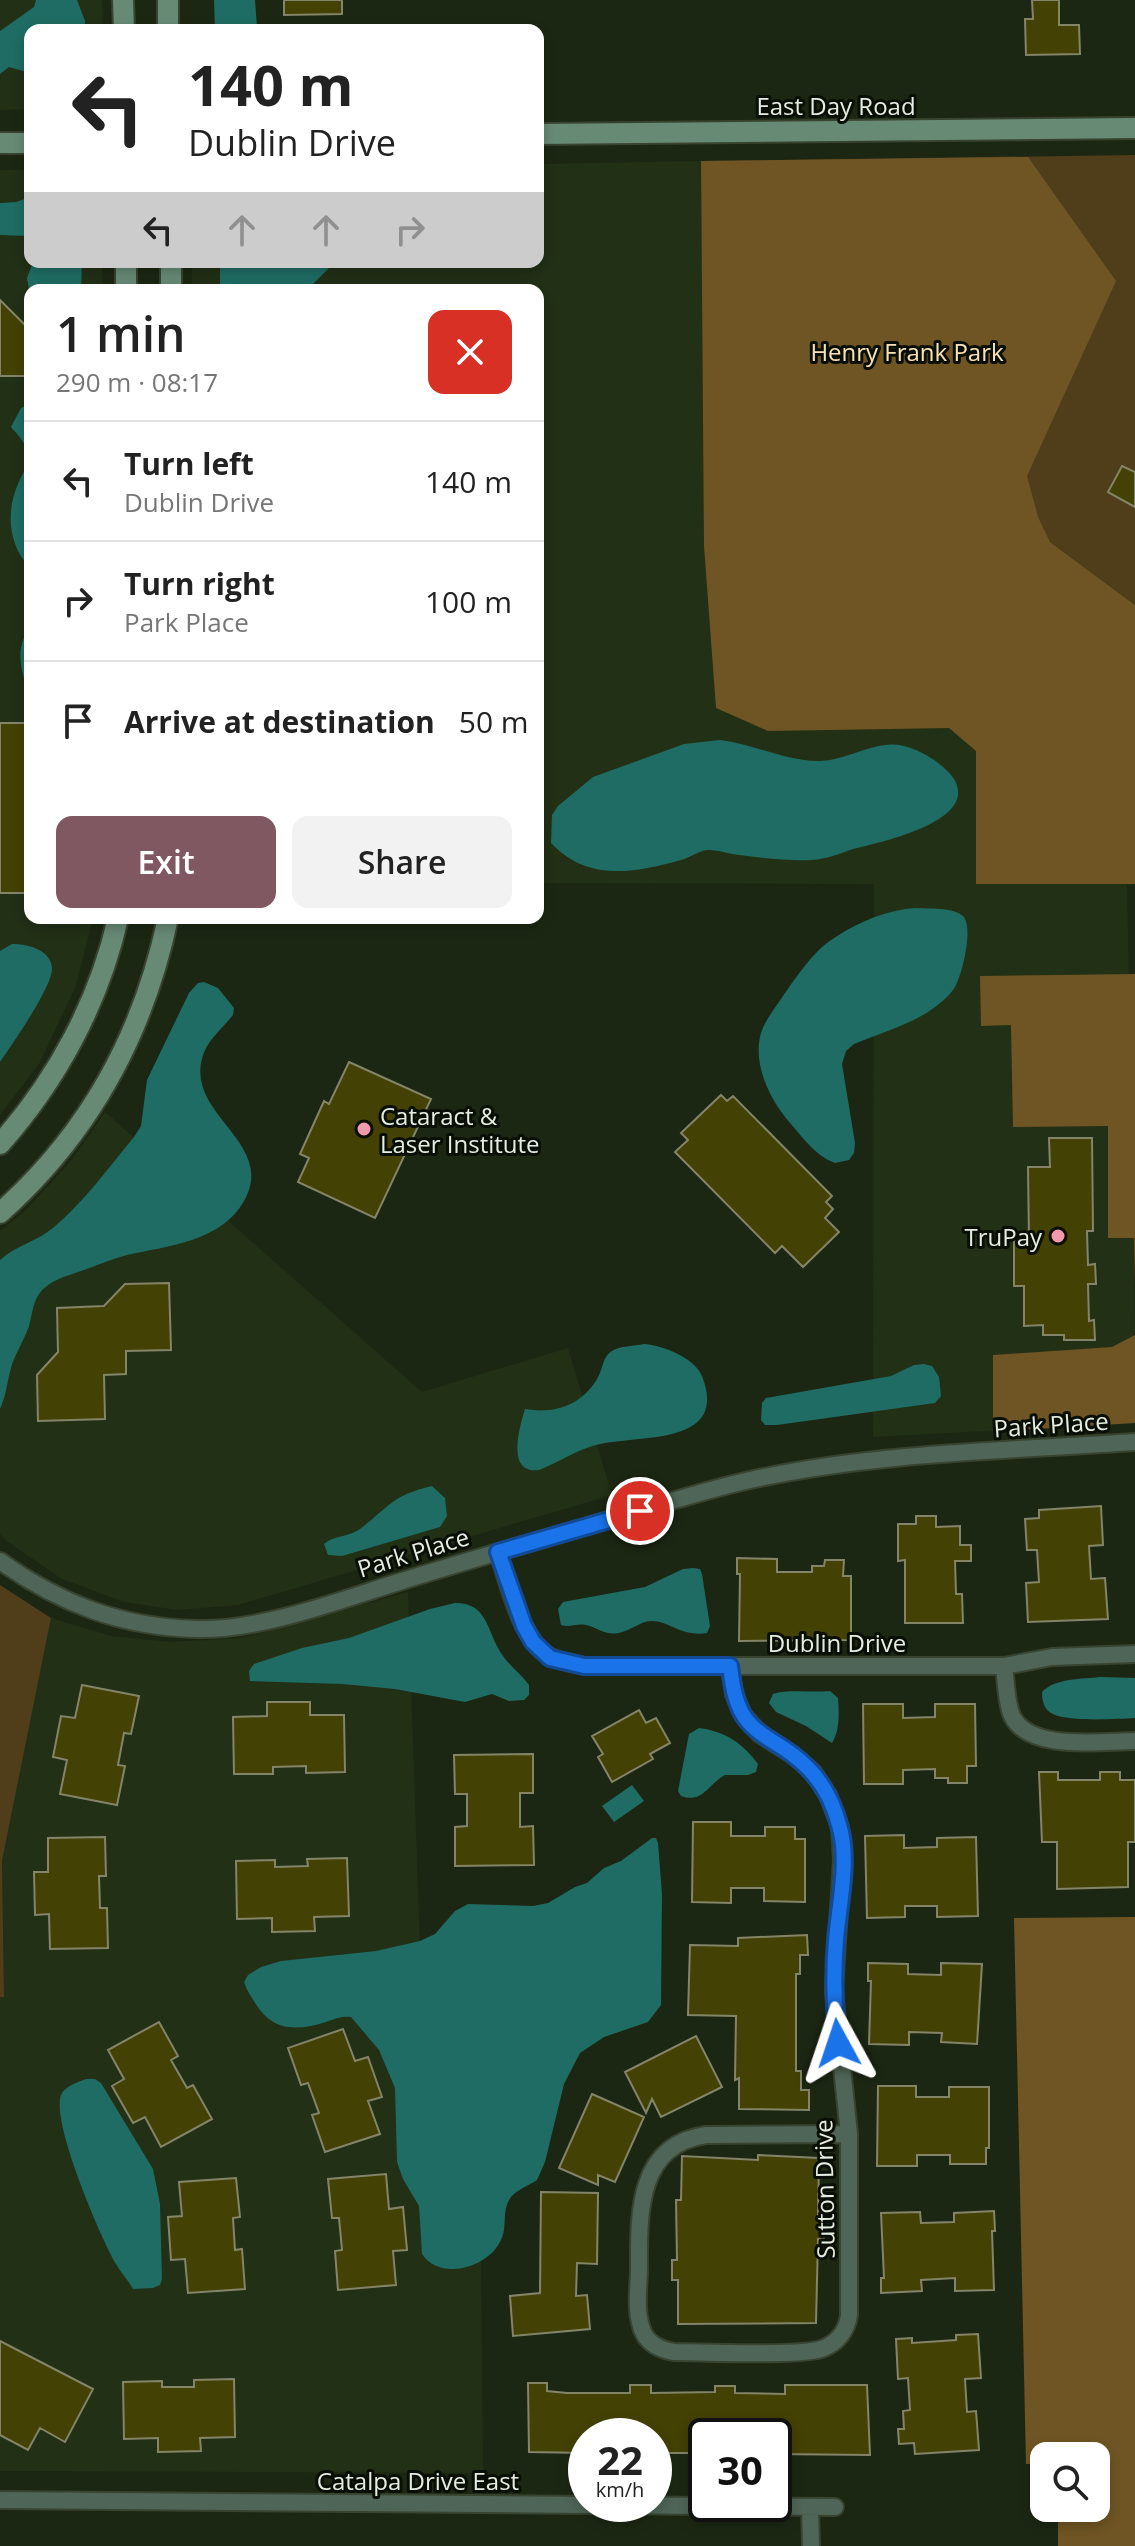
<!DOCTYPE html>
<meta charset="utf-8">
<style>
:root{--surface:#fff;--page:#f2f2f2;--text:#222;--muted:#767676;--line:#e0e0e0;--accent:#805861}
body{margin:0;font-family:"Open Sans",sans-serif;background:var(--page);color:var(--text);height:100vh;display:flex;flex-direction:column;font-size:30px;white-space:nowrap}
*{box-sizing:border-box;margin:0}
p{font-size:26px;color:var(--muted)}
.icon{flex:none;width:44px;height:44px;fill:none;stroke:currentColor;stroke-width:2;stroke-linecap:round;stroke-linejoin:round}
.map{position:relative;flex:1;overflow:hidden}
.panel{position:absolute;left:24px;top:284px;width:520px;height:640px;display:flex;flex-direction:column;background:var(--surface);border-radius:16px;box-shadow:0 4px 12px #0003}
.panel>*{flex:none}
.top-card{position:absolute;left:24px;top:24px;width:520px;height:244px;border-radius:16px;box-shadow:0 4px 12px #0003;background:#fff;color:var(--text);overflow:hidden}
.fabs{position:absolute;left:1030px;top:2442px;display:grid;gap:16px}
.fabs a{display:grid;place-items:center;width:80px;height:80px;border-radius:16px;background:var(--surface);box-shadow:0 4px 12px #0003;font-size:40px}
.speed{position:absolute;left:568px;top:2418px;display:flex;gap:16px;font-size:40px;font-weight:700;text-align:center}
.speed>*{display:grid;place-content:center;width:104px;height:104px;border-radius:50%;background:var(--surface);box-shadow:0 4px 12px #0003;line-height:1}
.speed small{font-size:20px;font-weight:400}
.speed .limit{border:4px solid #111;border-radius:12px;background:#fff;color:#111}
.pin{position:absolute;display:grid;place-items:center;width:68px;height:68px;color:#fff;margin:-34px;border:4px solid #fff;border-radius:50%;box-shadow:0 2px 8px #0007}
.me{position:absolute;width:88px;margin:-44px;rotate:355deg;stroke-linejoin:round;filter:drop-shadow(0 0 6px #0008)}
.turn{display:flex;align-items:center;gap:28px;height:168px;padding:0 32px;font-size:36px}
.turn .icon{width:104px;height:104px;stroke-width:2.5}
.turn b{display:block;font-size:56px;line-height:68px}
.lanes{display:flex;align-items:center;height:76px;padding:0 32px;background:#0003;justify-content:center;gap:40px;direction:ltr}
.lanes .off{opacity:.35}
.round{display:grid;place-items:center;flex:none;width:84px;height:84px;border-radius:16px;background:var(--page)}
.head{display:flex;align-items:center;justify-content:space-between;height:136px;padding:0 32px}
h1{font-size:48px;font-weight:600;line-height:60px}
.primary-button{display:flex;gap:16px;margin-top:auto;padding:16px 32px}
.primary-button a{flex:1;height:92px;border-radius:16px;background:var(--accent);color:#fff;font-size:32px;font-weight:600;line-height:92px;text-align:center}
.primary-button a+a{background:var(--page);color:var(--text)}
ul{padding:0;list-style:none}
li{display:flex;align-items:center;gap:24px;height:120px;padding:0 32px;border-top:2px solid var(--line)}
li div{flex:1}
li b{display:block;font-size:30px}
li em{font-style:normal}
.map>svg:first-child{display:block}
.built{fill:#223016}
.green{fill:#503e1b}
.forest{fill:#6f5523}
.water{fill:#1e6c63}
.building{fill:#434104;stroke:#848469;stroke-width:2}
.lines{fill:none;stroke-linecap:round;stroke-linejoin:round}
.street-casing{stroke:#384330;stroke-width:20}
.secondary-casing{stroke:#384330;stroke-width:24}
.street{stroke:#4f6557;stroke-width:16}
.secondary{stroke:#678a75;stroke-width:20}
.route-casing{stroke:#114b97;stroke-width:20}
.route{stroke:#1a73e8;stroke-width:14}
.poi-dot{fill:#f29aad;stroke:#090e06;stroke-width:3}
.labels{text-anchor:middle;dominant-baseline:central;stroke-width:6;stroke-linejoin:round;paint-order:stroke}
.street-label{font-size:24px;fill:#e5ede0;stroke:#090e06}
.park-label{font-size:24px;fill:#fae1b5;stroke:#090e06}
.poi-label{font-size:24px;fill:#e5ede0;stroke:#090e06;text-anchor:start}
</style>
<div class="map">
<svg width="1135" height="2546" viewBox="0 0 1135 2546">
<rect width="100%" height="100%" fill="#1c2713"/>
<path class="built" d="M0 0H102L103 30H30V109L0 110Z
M701 161 705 546 1135 605V884L1127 885 1134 1237 1135 1423 873 1437 874 884 538 883V290H192V262H538V164Z
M0 170H30V262H102V290H30V918H93L76 986 39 1064 0 1115Z
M105 1112 422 1392 568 1348 612 1495 238 1605 177 1610 124 1602 62 1579 8 1542 0 1534V1231L25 1211 72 1160Z
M408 1592 430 2249 481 2250 483 2473 0 2471V1997L4 1996 2 1861 51 1618 111 1636 170 1642 243 1638Z"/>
<path class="green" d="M1135 155V605L1050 542 701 161Z
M0 1585 51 1618 2 1861 4 1997H0Z"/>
<path class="forest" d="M1028 157 1116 281 1027 476 1038 517 1050 542 1135 605V884H976V751L949 728 768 731 716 708 704 546 701 161Z
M1135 974V1283L1134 1238H1108V1126L1013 1127 1011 1025 981 1026 980 976Z
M1135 1335V1423L1004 1431 993 1420V1355L1112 1347Z
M1135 1917V2546H1058V2508H1096V2456H1044V2464H1026L1014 1918Z"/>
<path class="water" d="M36 0H77L85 21V30H30V73L9 67 0 74V31L34 7Z
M214 0H255L257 27 268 30H215Z
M30 197V240L27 236 0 235V203L16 202Z
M33 262H82L81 290H30V295L27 278Z
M220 262H335L307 290H220Z
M30 404V567C8 546 6 511 18 484 22 474 29 466 28 454 26 443 18 435 11 427L21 408Z
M30 630V693C21 676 14 644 30 630Z
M720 740C754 744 787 762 821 761 849 760 876 739 904 746 921 750 944 764 954 779 980 822 876 843 853 849 839 854 826 859 812 860 788 861 762 858 739 855 729 854 719 850 709 850 699 850 690 858 681 860 634 873 588 882 551 843L552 815 558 806 593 777 684 744Z
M915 908C929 909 952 907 963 916 974 927 962 975 955 987 949 997 937 1006 928 1012 906 1026 878 1034 854 1044L846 1051 842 1064 855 1143 854 1153 849 1160 835 1163C816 1156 803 1138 790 1123 770 1100 752 1064 761 1033 765 1020 776 1007 783 996 794 980 807 961 821 948 846 927 883 910 915 908Z
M12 944C26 944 51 949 52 968 53 986 11 1046 0 1062V951Z
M204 982 218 988 234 1008 233 1015C222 1029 206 1041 202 1059 187 1116 277 1143 244 1201 222 1241 168 1246 127 1255 111 1259 96 1266 81 1271 66 1276 48 1281 39 1294 32 1304 32 1318 28 1329 23 1342 15 1354 11 1368 7 1382 6 1396 0 1409V1260C16 1245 37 1242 54 1227 84 1202 109 1167 134 1137L141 1126 147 1080 189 993 198 983Z
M644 1344C662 1345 695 1358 702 1376 730 1448 635 1434 596 1445 576 1450 558 1463 539 1470 505 1474 520 1426 525 1409 554 1414 581 1406 597 1379 603 1370 602 1357 612 1351 620 1346 634 1346 644 1344Z
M924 1364 932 1366 939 1377 941 1396 935 1403 777 1425H765L761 1420 762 1403 766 1398 891 1376 914 1365Z
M432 1486 445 1498 447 1516 440 1527 342 1556 328 1555 324 1544C334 1535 349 1537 360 1529 390 1506 391 1496 432 1486Z
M693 1568 700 1569 702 1574 710 1626 707 1633C681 1637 670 1621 652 1621 641 1621 633 1629 622 1632 607 1637 599 1628 586 1625 577 1623 570 1628 561 1625L558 1609 563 1602 645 1587 683 1569Z
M455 1603C490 1603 486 1633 503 1656 510 1666 521 1674 529 1685V1695L524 1700 509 1701 492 1694 465 1702 395 1689 342 1684 250 1681 249 1671 254 1664 302 1648 349 1638 430 1609Z
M1101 1677 1135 1678V1718C1116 1719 1069 1722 1053 1714 1044 1710 1042 1701 1042 1692 1055 1678 1082 1679 1101 1677Z
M830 1691 838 1698C839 1713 840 1730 832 1743L806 1726 776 1712 769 1703 773 1694C788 1689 812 1693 830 1691Z
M699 1728C724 1731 743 1743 758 1764L756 1772 748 1775H725C708 1784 703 1804 681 1796L678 1791 689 1734Z
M632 1785 644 1801 614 1822 602 1806Z
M652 1838H656L658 1843 662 1894 661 2005 648 2022 604 2037 580 2053 564 2084 545 2162 537 2180C528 2186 518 2189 511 2197 501 2210 508 2226 501 2240 489 2267 441 2282 422 2254L419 2206 403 2179 397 2162 395 2088 379 2050 351 2017C341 2016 335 2019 326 2022 301 2030 277 2032 260 2010 254 2001 247 1992 244 1982L248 1975 261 1967 281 1961 376 1951 420 1941 435 1934 455 1911 468 1904 533 1906 548 1903 575 1887 587 1883 604 1868 621 1861Z
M86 2079H95L101 2083 153 2169 160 2204 162 2279 160 2285 153 2288 133 2289C128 2280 121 2273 116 2264 100 2236 51 2122 61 2095 65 2086 78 2082 86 2079Z"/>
<path class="building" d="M284 0H342V14L284 15Z
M1032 0H1059V25H1079L1080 54 1026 55 1025 19H1033Z
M0 300 29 329V376H0Z
M1122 466 1135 472V507L1108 492Z
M0 723H27L28 735H30V893H0Z
M349 1062 431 1099 375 1218 298 1182 309 1158 300 1154 324 1101 329 1104Z
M721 1095 727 1101 733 1096 832 1196 826 1202 833 1209 825 1218 839 1232 803 1267 782 1246 775 1253 675 1152 688 1140 681 1133Z
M1049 1138H1092L1093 1231H1087L1088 1265 1095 1264 1096 1284H1088L1089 1321 1094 1320 1095 1340H1064V1335H1043V1325L1024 1326V1286H1014V1241H1029L1028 1167H1050Z
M169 1283 171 1350 126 1351V1374L104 1375 105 1419 38 1421 37 1375 58 1352 57 1308 104 1306 125 1284Z
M1101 1506 1103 1545 1089 1546 1091 1579 1105 1578 1108 1619 1028 1622 1026 1583 1039 1582 1037 1550H1027L1025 1519 1039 1518V1510Z
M916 1516H936V1527L960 1526V1545H971V1561H955L956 1594H962L963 1623H905V1560L898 1561V1524H916Z
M737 1558 777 1559V1572H812V1566H824L825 1560H844L843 1576H851V1640L739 1641 740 1574H737Z
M82 1685 139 1696 131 1734 124 1733 118 1765 125 1766 117 1805 60 1794 67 1760 53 1757 61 1716 75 1718Z
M267 1702H310V1715H344L345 1772 306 1773V1766L273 1767V1774H234L233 1717 267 1716Z
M863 1704H903V1718L935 1717V1704H975L976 1766H967V1783H948V1778H935V1769L903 1770V1784H864Z
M639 1710 646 1723 656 1718 670 1743 650 1754 653 1759 612 1782 598 1757 603 1754 592 1736Z
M533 1754V1793H520V1827L533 1826 534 1865 455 1866V1827L467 1826V1794H455L454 1755Z
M1039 1772H1058V1780H1100V1772H1120V1780H1135V1842H1128V1887L1057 1889V1842H1042Z
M693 1822H731V1836H765V1827H795V1839H805V1902L764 1901V1888H731V1903L692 1902Z
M904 1835V1848L937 1847V1838L976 1837 978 1916 937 1917V1906H905V1917L867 1918 865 1836Z
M105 1837 106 1876H99L100 1908H107L108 1948 50 1949 49 1914 35 1915 34 1872H48V1838Z
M347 1858 349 1916 314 1917 315 1931 272 1932V1918L237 1919 236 1861 275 1860V1867L308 1866 307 1859Z
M807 1935 808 1955H800V1974H796V2071H801V2090H809V2110L739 2109V2078L735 2080 736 2016 688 2015 690 1945 738 1946V1938Z
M868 1963 908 1964V1974L941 1975V1963L982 1964 977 2044 941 2042 942 2033 909 2032V2045L869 2044 871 1981H868Z
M159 2022 178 2056 171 2060 187 2088 193 2085 212 2119 161 2147 145 2117 133 2123 112 2086 124 2079 108 2050Z
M343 2029 355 2061 368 2057 382 2097 368 2101 380 2134 325 2152 312 2115 319 2113 308 2083 301 2085 288 2048Z
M696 2036 722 2087 661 2117 652 2099 646 2113 625 2072Z
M878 2086H916V2097H949V2087H989V2148H986V2164H950V2155H917V2166H877Z
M592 2094 644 2117 615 2182 598 2175V2185L559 2168Z
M758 2155 819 2158 818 2219H823L824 2239H818L816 2323 678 2324V2280H672V2260H677L676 2200H681L682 2156 758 2160Z
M386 2174 389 2209 403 2207 407 2250 393 2251 396 2285 338 2290 335 2251 342 2250 339 2218H332L328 2179Z
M236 2178 240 2217 233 2218 235 2250 242 2249 245 2289 188 2293 185 2259 171 2260 168 2217 182 2216 179 2182Z
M541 2192 598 2193 597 2264 577 2263 576 2296 587 2295 590 2329 513 2336 510 2296 540 2293Z
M994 2211 995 2231H992L994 2290 955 2291V2278L921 2280 922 2291 881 2293V2278H884L881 2213 920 2212 921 2223 954 2222V2213Z
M978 2334 981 2378 965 2379 967 2412 976 2411 979 2450 915 2454 914 2443 899 2444 898 2429H904L903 2411 910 2410 908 2378 898 2379 896 2339 912 2338V2343L956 2340V2335Z
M0 2341 93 2389 65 2442 40 2428 28 2450 0 2435Z
M234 2379 235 2437 200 2438 201 2451 158 2452V2438L124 2439 123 2382 162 2381V2387H194V2380Z
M528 2383H547V2391L567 2393H630V2385H651V2393L715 2392V2386H735V2393L785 2394V2385H867L870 2455 774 2454V2436H706V2453H654V2436H586V2453L529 2452Z"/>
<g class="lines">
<g class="street-casing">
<path id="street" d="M498 1552C508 1582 522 1646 553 1658 563 1662 574 1663 584 1666H1004L1052 1657 1135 1654
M0 1561C60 1604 122 1627 196 1629 261 1631 340 1600 402 1581 469 1560 537 1541 605 1521 653 1507 701 1491 750 1480 876 1452 1007 1451 1135 1442
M730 1666 734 1694 743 1715 760 1734 793 1755 813 1772 828 1795 840 1827 842 1860 834 1991 849 2134V2315C847 2330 838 2342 824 2348 805 2357 702 2352 674 2352 662 2350 650 2345 644 2334 635 2316 638 2292 639 2273 639 2218 635 2145 706 2135L849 2134
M1004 1666C1006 1681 1006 1702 1012 1716 1030 1752 1101 1741 1135 1741
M0 2500 835 2507
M810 2507 811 2546"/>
</g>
<g class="secondary-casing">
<path id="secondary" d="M123 0 124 30
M168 0V30
M538 134 1135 128
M0 143H30
M126 262V290
M171 262V290
M0 1144C57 1080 99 1002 118 918
M0 1213C90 1133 143 1035 168 918"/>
</g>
<use href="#street" class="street"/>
<use href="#secondary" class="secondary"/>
</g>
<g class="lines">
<g class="route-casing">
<path id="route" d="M640 1511 498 1552 524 1626 533 1642 550 1658 584 1666H730C732 1682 734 1698 742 1713 753 1733 775 1741 793 1755 816 1772 832 1797 839 1825 850 1859 839 1904 836 1940 833 1975 834 2009 838 2043"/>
</g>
<use href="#route" class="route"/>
</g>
<g class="poi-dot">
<circle cx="364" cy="1129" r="8"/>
<circle cx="1058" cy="1236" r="8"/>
</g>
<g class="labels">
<g class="street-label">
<text x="836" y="105">East Day Road</text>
<text transform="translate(1051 1424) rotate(-4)">Park Place</text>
<text transform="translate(413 1552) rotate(-17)">Park Place</text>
<text x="837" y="1642">Dublin Drive</text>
<text transform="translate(824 2189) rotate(-91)">Sutton Drive</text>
<text x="418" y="2480">Catalpa Drive East</text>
</g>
<g class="park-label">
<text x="907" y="351">Henry Frank Park</text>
</g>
<g class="poi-label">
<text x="380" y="1115">Cataract &amp;<tspan x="380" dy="28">Laser Institute</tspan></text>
<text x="1042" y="1236" text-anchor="end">TruPay</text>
</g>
</g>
</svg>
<div class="fabs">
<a><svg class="icon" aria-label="search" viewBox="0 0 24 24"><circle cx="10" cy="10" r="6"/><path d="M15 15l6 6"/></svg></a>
</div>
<div class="speed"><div>22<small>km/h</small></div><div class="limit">30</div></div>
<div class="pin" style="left:640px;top:1511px;background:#d93025"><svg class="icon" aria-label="arrive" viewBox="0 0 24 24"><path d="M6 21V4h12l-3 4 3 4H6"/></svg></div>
<svg class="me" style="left:838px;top:2043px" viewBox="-20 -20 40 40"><path d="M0-17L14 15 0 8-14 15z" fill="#1a73e8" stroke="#fff" stroke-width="4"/></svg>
<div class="top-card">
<div class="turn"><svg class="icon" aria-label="left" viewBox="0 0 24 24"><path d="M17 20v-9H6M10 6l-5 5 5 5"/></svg><div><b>140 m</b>Dublin Drive</div></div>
<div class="lanes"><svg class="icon" aria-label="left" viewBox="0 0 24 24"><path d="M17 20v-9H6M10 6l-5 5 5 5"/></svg><svg class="icon off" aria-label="ahead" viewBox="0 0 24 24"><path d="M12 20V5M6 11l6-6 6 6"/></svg><svg class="icon off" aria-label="ahead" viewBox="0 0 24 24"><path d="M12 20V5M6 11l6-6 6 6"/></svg><svg class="icon off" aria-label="right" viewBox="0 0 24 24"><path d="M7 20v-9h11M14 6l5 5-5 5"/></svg></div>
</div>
<section class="panel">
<div class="head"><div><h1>1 min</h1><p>290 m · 08:17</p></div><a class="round" style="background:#d93025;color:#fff"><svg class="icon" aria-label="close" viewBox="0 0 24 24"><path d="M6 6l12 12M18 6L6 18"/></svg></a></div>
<ul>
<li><svg class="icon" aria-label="left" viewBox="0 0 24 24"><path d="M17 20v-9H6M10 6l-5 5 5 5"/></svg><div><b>Turn left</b><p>Dublin Drive</p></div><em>140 m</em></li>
<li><svg class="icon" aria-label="right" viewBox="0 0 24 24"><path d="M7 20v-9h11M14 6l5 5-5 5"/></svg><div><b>Turn right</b><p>Park Place</p></div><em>100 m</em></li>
<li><svg class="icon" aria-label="arrive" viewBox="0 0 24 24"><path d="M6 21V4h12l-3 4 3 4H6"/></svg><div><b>Arrive at destination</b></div><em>50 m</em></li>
</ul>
<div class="primary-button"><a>Exit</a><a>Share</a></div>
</section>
</div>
